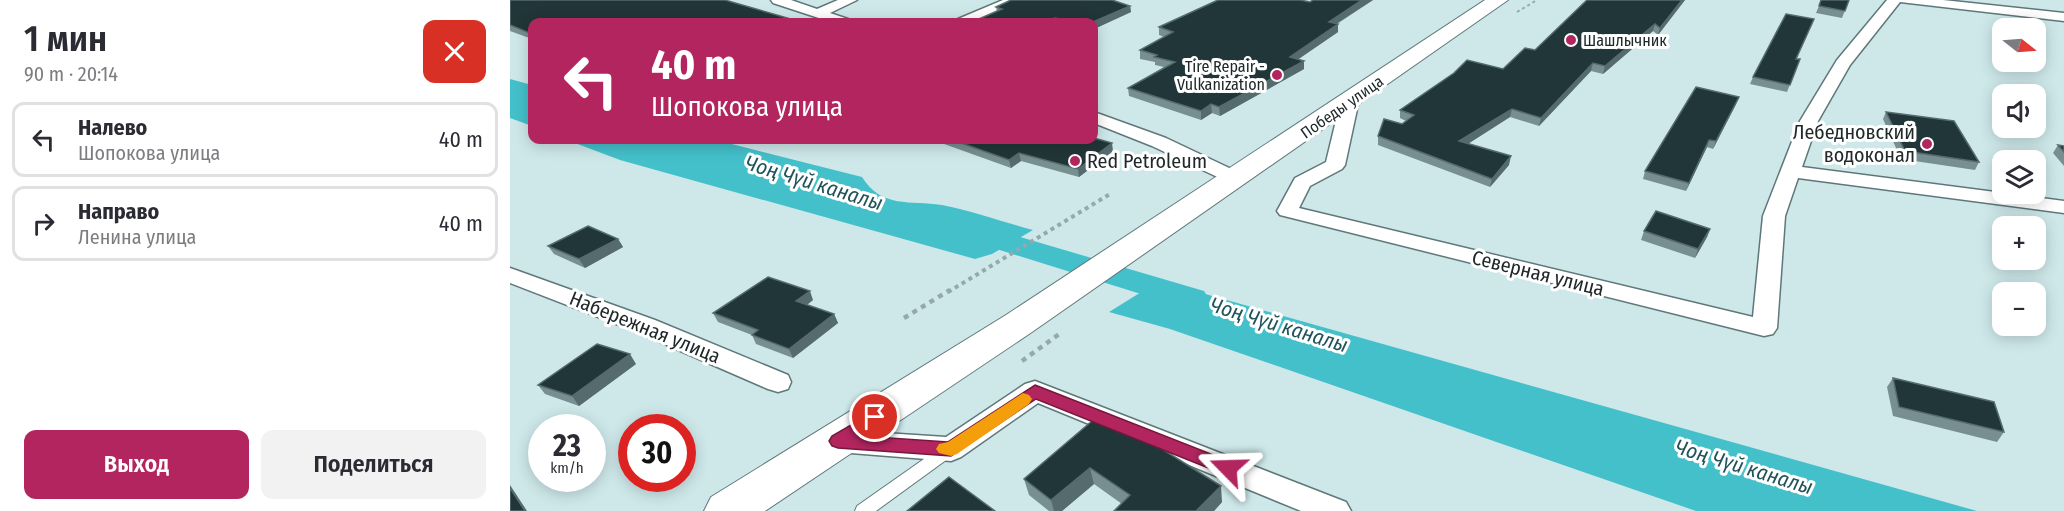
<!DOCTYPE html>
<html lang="ru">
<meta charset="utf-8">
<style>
:root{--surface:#fff;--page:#f2f2f3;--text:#2b2b33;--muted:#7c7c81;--line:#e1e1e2;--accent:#b2255f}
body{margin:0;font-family:"Fira Sans Condensed",sans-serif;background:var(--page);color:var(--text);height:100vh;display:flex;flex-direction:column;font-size:22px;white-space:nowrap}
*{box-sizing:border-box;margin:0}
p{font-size:20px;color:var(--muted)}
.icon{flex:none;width:33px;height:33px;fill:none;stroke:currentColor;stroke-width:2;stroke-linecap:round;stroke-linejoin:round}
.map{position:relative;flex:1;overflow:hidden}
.panel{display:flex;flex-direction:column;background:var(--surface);width:510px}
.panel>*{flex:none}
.guide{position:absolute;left:18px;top:18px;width:570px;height:126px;border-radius:12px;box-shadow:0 3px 15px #0003;background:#b2255f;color:#fff;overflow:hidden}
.needle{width:39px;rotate:107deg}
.tools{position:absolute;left:1482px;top:18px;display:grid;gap:12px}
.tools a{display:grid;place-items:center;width:54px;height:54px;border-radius:12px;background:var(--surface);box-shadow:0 3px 15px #0003;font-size:30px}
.speed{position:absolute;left:18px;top:414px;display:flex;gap:12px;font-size:30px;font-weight:700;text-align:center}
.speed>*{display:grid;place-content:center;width:78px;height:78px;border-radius:50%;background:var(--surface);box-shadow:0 3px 15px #0003;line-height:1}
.speed small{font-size:15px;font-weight:400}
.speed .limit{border:9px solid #d22;background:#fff;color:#111}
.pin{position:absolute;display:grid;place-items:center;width:51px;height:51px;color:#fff;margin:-26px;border:3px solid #fff;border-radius:50%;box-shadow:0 2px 6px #0007}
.me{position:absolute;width:66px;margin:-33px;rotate:292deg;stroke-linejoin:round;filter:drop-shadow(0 0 4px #0008)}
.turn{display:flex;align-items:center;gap:21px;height:126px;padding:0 24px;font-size:27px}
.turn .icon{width:78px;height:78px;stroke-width:2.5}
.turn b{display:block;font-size:42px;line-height:51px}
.round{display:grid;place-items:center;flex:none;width:63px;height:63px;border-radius:12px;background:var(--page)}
.headline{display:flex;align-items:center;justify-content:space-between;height:102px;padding:0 24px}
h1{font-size:36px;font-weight:600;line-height:45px}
.action{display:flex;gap:12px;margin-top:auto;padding:12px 24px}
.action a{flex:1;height:69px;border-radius:12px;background:var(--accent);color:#fff;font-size:24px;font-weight:600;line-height:69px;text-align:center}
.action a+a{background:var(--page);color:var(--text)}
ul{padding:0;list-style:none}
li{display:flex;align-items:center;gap:18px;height:75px;margin:0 12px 9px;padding:0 12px;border:3px solid var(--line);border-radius:12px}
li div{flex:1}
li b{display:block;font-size:22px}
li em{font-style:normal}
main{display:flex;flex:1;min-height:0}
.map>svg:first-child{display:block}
.water{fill:#44c0cb}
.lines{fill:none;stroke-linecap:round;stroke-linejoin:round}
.canal{fill:#44c0cb;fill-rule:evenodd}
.service-casing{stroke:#5f7779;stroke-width:2}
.minor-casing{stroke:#5f7779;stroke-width:3}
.primary-casing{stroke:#5f7779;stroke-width:2}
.path-far2{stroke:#94a9aa;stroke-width:2;stroke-dasharray:3 3;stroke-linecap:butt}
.path-far1{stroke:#94a9aa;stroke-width:4;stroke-dasharray:4 4;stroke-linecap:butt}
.path{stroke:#94a9aa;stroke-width:4.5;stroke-dasharray:5 5;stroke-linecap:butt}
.service{fill:#fff;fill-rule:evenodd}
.minor{fill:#fff;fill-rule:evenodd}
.primary{fill:#fff;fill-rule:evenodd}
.wall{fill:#788f91}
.shaded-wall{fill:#556b6d}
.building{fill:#213638;stroke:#556b6d;stroke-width:1.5}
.route{fill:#b2255f;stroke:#74183e;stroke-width:1.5}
.slow{fill:#f59e0b}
.poi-dot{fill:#b2255f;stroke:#fff;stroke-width:2}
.labels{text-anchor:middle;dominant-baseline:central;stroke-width:6;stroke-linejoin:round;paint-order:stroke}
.far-poi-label{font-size:16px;fill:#20292a;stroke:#fff;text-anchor:start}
.far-street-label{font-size:16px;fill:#20292a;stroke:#fff}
.poi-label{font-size:20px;fill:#20292a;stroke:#fff;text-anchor:end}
.street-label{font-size:20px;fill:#20292a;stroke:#fff}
.water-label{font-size:21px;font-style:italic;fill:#205459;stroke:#fff}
</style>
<main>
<section class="panel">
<div class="headline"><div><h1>1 мин</h1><p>90 m · 20:14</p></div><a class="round" style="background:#d93025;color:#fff"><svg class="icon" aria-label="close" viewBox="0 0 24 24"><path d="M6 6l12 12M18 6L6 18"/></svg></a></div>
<ul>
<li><svg class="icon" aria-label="left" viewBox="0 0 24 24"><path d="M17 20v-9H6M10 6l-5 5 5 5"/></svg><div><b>Налево</b><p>Шопокова улица</p></div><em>40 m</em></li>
<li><svg class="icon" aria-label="right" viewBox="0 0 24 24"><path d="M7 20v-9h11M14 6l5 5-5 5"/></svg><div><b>Направо</b><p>Ленина улица</p></div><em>40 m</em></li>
</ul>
<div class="action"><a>Выход</a><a>Поделиться</a></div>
</section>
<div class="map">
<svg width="1554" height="511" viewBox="0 0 1554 511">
<rect width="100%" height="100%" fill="#cee8ea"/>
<path class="water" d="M0 79 22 85V126L0 118Z
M57 140H206L352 177C372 209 400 200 432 205 462 211 493 222 523 230L482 254 465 259 110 160Z
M649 281 1467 511H1186L660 329 599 312Z"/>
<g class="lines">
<path class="canal" d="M459 222 694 291 699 299 694 307 682 310 448 237 444 231 448 225Z"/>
<g class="service-casing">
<path id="service" d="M437 445 443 447 445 451 443 455 366 511H345L347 506 431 447Z"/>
</g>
<g class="minor-casing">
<path id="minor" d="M261 0H281L307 9 328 0H347L320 13 338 19 340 22H321L263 3Z
M493 0H512L464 22H446L448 19Z
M1377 0H1433L1554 13V21L1390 2 1340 65 1308 121 1292 167 1554 201V213L1288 178 1275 216 1267 328 1263 334 1254 336 770 215 767 211 785 178 816 162 831 100 834 96H846L849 100 835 165 832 169 800 186 789 208 1243 317 1253 216 1290 121 1327 60Z
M584 112 656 138 734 175 737 179 734 183H720L642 146 584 123Z
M0 268 145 320 278 375 281 382 278 389 268 392 258 389 127 332 0 283Z
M525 381 836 502 841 511H791L528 403 451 457 441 461 328 452 318 449 313 441 318 433 328 430 436 437 515 384Z"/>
</g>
<g class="primary-casing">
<path id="primary" d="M975 0H998L522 332 255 511H194L201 497 496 315Z"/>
</g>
<path class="path-far2" d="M1007 12 1027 0"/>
<path class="path-far1" d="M438 292 600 194"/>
<path class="path" d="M394 318 440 290
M512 361 552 332"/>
<use href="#service" class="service"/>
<use href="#minor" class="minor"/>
<use href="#primary" class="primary"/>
</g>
<path class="wall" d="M0 0 22 22V39L0 31Z
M863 0 827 24H828V32L788 59 794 69 710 116 702 113 691 120 619 96 618 88 654 67 645 65V62L630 59V50L654 37 649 35V27L800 2Z
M1077 0H1175L1148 35 1143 31 1093 74 1081 71 1029 126 1000 117 958 144 999 165 980 187 868 145V136L892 124 896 121 890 118V110L993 69 1025 50Z
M1339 0 1332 18 1306 13 1309 6Z
M620 6 621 12 584 29V22H462L487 12 486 7Z
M1287 59H1290L1277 92 1240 84 1243 77Z
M1226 104 1203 149 1197 147 1176 191 1133 179 1135 171Z
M1376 112 1469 162 1465 170 1391 159 1373 119Z
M423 140H548L603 151 569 177 511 161 501 168Z
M1548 145 1554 146V166L1543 153Z
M1200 229 1197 237 1185 258 1131 240 1134 231Z
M108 239 113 247 75 268 44 254 38 246Z
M303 300 297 305 324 314 328 323 283 358 246 344 242 335 208 322 203 313Z
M126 364 69 406 35 394 28 385Z
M1383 378 1494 432 1487 442 1383 416 1377 387Z
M589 415 712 502 704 511H604L612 504 584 484 552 511H539L519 495 514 479Z"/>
<path class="shaded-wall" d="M852 0H863L818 29 819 22Z
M1172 0H1175L1148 35 1150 28Z
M620 6 621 12 584 29V22Z
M545 18 546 22H535Z
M828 24V32L780 65V57Z
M1145 24 1143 31 1093 74 1095 66Z
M794 61V69L710 116 709 107Z
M1083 63 1081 71 1029 126 1031 118Z
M1229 97 1226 104 1203 149 1206 141Z
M701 104 702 113 691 120V111Z
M1002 109 1000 117 948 150 949 141Z
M1199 140 1197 147 1176 191 1179 183Z
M602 143 603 151 569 177 568 169Z
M509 153 511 161 501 168 499 160Z
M1001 156 999 165 980 187 982 179Z
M1200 229 1197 237 1185 258 1188 249Z
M108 239 113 247 75 268 69 259Z
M300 291 303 300 290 310 286 301Z
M324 314 328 323 283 358 279 349Z
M120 354 126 364 69 406 62 396Z
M580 468 584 484 552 511H544L541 500Z
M0 485 17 511H15L0 488Z
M711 486 712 502 704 511H686Z"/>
<path class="building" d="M0 0H215L291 22H22V34L0 25Z
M501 0H602L620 6 583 22H563L545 18 535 22H462L492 9 486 7Z
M708 0H790L800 2 803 0H852L819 22 828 24 780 57 794 61 709 107 701 104 691 111 618 88 665 62 644 57 647 55 630 50 663 32 649 27Z
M1077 0H1172L1150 28 1145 24 1095 66 1083 63 1031 118 1002 109 949 141 1001 156 982 179 868 136 874 119 892 124 904 115 890 110 944 73 957 60 993 69 1015 48 1025 50Z
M1311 0H1339L1335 11 1309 6Z
M1276 14 1304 19 1286 59H1290L1280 85 1243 77Z
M1186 87 1229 97 1206 141 1199 140 1179 183 1135 171Z
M1376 112 1444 121 1469 162 1395 151Z
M584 138 602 143 568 169 509 153 499 160 443 140H548L551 141 553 140H584Z
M1548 145 1554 146V152Z
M1146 211 1200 229 1188 249 1134 231Z
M78 226 108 239 69 259 38 246Z
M258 277 300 291 286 301 324 314 279 349 242 335 248 330 203 313Z
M87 344 120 354 62 396 28 385Z
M1383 378 1484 402 1494 432 1389 407Z
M589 415 617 427 711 486 686 511H604L620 495 580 468 541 500 514 479Z
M439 477 485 511H397Z
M0 488 15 511H0Z"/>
<path class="route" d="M525 385 724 463 727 468 724 473 718 476 711 473 526 399 441 456 328 448 322 446 319 441 322 436 365 411 371 413 374 417 371 422 350 436 438 442Z"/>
<path class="slow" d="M513 393 519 395 522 399 519 404 447 454 441 456 429 453 426 449 429 444 438 442Z"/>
<g class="poi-dot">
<circle cx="1061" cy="40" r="6"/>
<circle cx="767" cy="75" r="6"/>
<circle cx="1417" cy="144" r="6"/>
<circle cx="565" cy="161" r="6"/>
</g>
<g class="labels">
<g class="far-poi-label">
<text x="1073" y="40">Шашлычник</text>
<text x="755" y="66" text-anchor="end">Tire Repair -<tspan x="755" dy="18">Vulkanization</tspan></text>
</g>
<g class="far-street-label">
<text transform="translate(832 107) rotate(-35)">Победы улица</text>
</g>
<g class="poi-label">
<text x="1405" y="132">Лебедновский<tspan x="1405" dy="23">водоконал</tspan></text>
<text x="577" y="161" text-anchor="start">Red Petroleum</text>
</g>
<g class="street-label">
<text transform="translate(1028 273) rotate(14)">Северная улица</text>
<text transform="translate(135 327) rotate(22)">Набережная улица</text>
</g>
<g class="water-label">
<text transform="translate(304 183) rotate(17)">Чоң Чүй каналы</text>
<text transform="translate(769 325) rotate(17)">Чоң Чүй каналы</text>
<text transform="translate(1234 467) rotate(17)">Чоң Чүй каналы</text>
</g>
</g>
</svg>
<div class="tools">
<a><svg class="needle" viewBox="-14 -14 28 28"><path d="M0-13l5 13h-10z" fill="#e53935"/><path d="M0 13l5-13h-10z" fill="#7c7c81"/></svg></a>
<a><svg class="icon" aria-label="sound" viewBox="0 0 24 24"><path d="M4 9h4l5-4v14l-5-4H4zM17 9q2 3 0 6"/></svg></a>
<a><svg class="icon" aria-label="layers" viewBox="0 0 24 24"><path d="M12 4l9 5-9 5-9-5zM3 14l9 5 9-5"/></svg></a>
<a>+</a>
<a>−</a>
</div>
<div class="speed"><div>23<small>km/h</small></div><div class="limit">30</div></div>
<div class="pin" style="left:365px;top:417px;background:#d93025"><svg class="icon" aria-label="arrive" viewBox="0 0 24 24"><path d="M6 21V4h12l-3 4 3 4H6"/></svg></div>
<svg class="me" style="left:718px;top:468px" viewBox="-20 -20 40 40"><path d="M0-17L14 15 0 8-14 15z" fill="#b2255f" stroke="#fff" stroke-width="4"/></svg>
<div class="guide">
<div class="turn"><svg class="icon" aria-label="left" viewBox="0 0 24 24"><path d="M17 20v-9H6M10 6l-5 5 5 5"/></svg><div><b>40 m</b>Шопокова улица</div></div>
</div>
</div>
</main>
